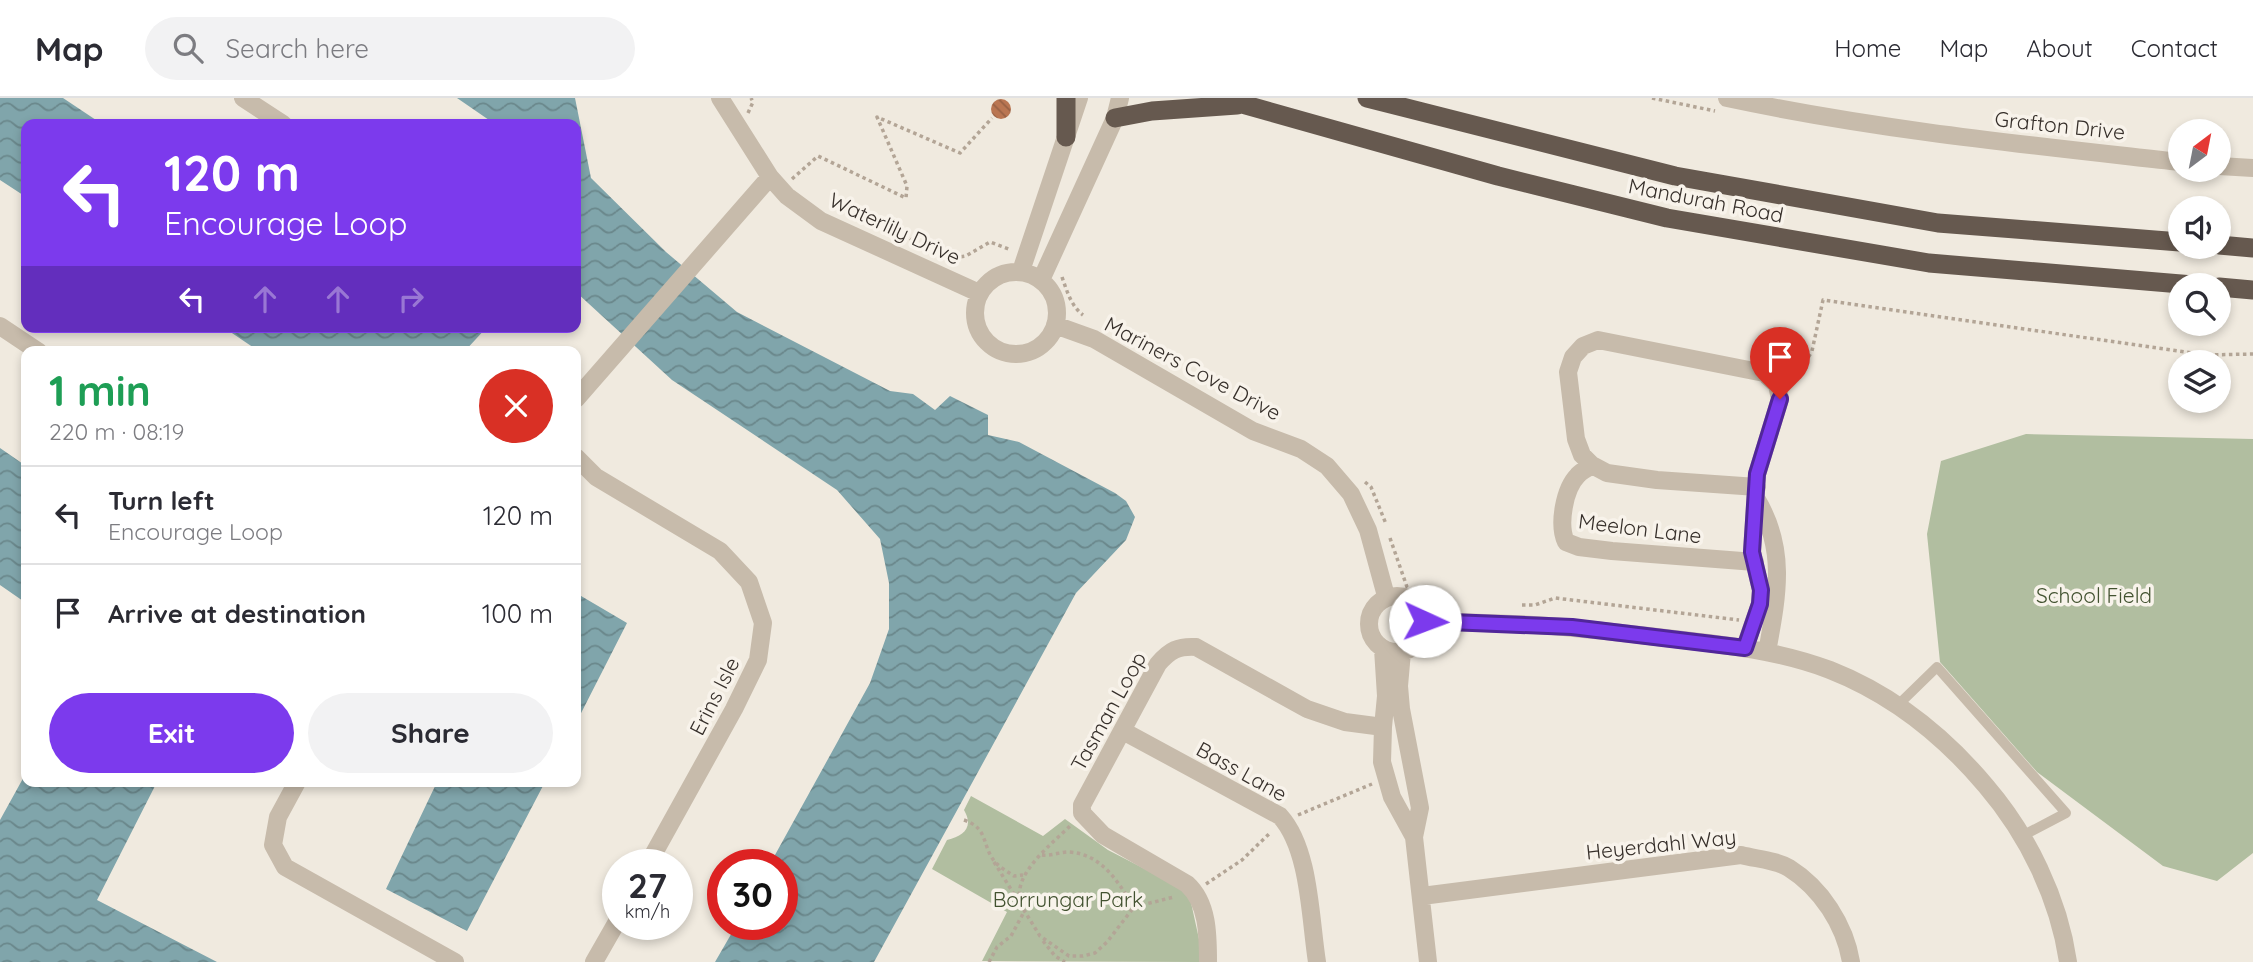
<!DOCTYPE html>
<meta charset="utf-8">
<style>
:root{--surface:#fff;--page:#f2f2f3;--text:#2b2b33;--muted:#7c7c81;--line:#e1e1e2;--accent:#7c3aed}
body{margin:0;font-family:Quicksand,sans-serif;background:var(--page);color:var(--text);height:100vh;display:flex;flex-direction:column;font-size:26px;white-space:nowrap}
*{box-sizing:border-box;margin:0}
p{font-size:23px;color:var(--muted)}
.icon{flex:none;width:38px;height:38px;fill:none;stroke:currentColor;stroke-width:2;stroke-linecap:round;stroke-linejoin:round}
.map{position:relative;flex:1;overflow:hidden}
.panel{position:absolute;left:21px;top:248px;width:560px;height:441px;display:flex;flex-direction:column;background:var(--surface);border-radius:14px;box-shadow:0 4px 10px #0003}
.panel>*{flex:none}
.hud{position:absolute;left:21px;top:21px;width:560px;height:214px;border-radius:14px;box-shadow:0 4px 10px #0003;background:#7c3aed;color:#fff;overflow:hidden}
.needle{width:46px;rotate:32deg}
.controls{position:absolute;left:2168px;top:21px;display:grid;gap:14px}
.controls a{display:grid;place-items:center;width:63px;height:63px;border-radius:50%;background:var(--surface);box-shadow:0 4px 10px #0003;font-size:35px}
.speed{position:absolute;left:602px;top:751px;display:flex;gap:14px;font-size:35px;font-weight:700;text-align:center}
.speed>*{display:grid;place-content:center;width:91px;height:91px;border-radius:50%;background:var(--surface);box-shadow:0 4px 10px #0003;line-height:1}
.speed small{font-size:18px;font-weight:400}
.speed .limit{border:10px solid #d22;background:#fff;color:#111}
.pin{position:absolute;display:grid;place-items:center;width:60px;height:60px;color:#fff;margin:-72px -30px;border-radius:50% 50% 50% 0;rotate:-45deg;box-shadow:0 0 7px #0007}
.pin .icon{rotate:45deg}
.me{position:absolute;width:77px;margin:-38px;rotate:92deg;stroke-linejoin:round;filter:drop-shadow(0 0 5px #0008)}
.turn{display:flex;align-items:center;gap:24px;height:147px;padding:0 28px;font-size:32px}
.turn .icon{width:91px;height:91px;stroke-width:2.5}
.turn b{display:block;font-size:49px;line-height:60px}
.lanes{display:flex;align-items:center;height:66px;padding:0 28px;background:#0003;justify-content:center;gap:35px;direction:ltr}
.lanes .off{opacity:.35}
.round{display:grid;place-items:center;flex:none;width:74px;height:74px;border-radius:37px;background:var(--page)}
.summary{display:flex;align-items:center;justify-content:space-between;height:119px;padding:0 28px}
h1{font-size:42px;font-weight:700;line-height:52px;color:#1e9e55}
.cta{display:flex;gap:14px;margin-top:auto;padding:14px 28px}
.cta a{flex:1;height:80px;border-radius:42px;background:var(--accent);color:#fff;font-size:28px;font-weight:700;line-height:80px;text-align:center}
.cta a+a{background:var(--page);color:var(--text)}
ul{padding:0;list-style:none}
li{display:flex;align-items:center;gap:21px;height:98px;padding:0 28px;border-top:2px solid var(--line)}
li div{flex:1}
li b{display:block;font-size:26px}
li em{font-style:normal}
header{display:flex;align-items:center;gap:42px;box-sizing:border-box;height:98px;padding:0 35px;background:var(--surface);border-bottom:2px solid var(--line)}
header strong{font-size:33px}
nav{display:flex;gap:38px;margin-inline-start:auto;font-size:24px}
.search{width:490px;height:63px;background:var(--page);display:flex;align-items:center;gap:18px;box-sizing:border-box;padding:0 24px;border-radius:38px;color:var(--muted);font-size:26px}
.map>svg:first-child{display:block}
.park{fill:#b1bea0}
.water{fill:url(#water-waves)}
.building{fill:url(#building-back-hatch)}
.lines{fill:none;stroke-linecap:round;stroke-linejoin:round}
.path{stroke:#b3a596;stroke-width:3.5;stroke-dasharray:3.5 3.5;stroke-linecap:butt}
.service{stroke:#c7bbab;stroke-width:10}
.minor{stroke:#c7bbab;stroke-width:18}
.trunk{stroke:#66594f;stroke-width:19}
.route-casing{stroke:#51269a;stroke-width:18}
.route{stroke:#7c3aed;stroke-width:12}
.labels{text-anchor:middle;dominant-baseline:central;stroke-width:7;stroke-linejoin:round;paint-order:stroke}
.street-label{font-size:21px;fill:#362f2a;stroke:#f8f3eb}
.park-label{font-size:21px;fill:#425230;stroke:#f8f3eb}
</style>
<header>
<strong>Map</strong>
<div class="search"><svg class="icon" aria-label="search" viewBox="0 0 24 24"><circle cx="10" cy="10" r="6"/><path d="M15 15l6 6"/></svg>Search here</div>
<nav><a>Home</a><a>Map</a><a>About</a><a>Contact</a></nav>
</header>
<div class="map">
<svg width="2253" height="864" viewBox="0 0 2253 864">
<defs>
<pattern id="water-waves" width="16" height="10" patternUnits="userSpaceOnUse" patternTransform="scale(1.75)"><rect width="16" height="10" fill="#80a5ab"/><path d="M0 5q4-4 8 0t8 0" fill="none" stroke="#6a878b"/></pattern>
<pattern id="building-back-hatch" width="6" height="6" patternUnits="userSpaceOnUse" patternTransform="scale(1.75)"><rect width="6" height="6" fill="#ba7652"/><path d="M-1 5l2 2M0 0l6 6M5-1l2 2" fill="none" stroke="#986144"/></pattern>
</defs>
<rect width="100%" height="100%" fill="#f0eadf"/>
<path class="park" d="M2026 336 2253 341V755L2217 783 2163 768 2037 674 1940 564 1927 436 1941 363Z
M971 698 1043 738 1065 721 1108 752 1178 788 1190 800 1199 841V864L982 863 1007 814 932 771 947 742C964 738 974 729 964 712Z"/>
<path class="water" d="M0 0H63L102 26H26V99L0 82Z
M457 0H575L591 80 666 154 737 214 890 293 913 296 935 312 950 298 988 317V337L1019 344 1115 395 1126 403 1135 419 1126 442 1076 495 874 864H715L737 826H782V766H770L870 585 889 531V485L880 441 837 392 672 282 576 194V26H487L489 22Z
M223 229H487L464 254H260Z
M0 350 26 368V505L0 487Z
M576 495 627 525 576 625Z
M26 675V684H157L97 802 217 864H0V722Z
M437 684H545L467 833 386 791Z"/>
<path class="building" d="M991 11a10 10 0 1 1 20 0a10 10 0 1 1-20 0Z"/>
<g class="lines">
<path class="path" d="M1652 0 1715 13
M748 15 753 4 751 0
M792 81 818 58 906 100 907 88 877 19 960 55 992 20
M847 115C876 115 897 126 917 147
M947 161 966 158 990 144 1011 152
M1062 179C1067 193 1071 208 1083 217
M1794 283 1812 253 1823 202 2206 257 2253 256
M1365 384 1371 389 1386 426
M1390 440 1407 489 1419 500 1434 505
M1522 507H1535L1555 500 1739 522
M1298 717 1372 686
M964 722C990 731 981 749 996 765 1001 770 1008 774 1014 778L1023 777
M1042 757C1051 758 1060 754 1069 754 1102 756 1118 784 1134 809
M994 764 1040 838 1069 858H1083L1095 855 1107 844 1134 809 1174 799
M1206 786 1242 762 1271 734
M1021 804C1011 777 1053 745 1071 727
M1043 843 1055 858 1065 864
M989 864 997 849 1011 838 1024 814"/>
<path class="service" d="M1898 607 1937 569 2066 715 2022 738"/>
<path class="minor" d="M243 0 283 26
M720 0 770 79 787 98 821 123 979 195
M1727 0C1877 32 2029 47 2180 64
M2219 68 2253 70
M1021 173 1079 0
M975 215a41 41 0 1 1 82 0a41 41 0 1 1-82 0Z
M1041 182 1115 20 1120 0
M1055 227 1094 241 1253 333 1301 351 1327 368 1351 396 1368 432 1386 498
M0 228 39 254
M576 301 770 79
M576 359 596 379 720 453 749 484 763 525 758 562 734 611 648 766
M1592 367C1588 370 1581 373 1578 377 1564 391 1558 427 1566 444L1579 449 1612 453 1755 464
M1757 402C1787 452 1777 499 1767 554
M1369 526a28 28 0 1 1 56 0a28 28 0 1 1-56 0Z
M1425 523C1475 525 1525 525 1574 530 1607 533 1641 537 1674 541 1727 547 1780 553 1830 572 1891 596 1944 638 1986 688 2028 737 2059 801 2068 864
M1745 549 1760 506 1761 492 1752 454 1757 376 1780 301 1777 287 1764 275 1598 242 1583 248 1573 259 1568 274 1576 341 1582 357 1592 367 1607 375 1657 382 1757 389
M1383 551 1386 598 1383 629 1382 664 1392 699 1414 739
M1402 554 1399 588 1401 611 1420 710 1414 739 1428 864
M1123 633 1280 718C1310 751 1310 820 1317 864
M297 684 278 719 273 747 285 769 455 864
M1422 798 1741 757C1756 761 1776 762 1789 770 1821 790 1845 827 1851 864
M594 864 618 822
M1208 864C1208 837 1208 805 1187 786L1103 737 1082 715V707L1158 566C1170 552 1178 548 1196 549L1307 611 1345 624 1383 629"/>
<path class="trunk" d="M1066 0V39
M1221 0 1498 78 1667 120 1929 165 2193 187
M1367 0 1675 78 1938 125 2180 144
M1115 20 1152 13 1237 7
M2219 147 2253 150
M2219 189 2253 192"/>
</g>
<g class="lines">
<g class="route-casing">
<path id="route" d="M1425 523 1572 529 1745 550 1760 506 1761 492 1752 454 1757 376 1780 301"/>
</g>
<use href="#route" class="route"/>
</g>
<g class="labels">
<g class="street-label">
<text transform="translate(2060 27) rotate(6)">Grafton Drive</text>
<text transform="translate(1706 102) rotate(11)">Mandurah Road</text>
<text transform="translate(895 130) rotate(25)">Waterlily Drive</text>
<text transform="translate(1193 270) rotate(28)">Mariners Cove Drive</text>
<text transform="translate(1640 430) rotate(7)">Meelon Lane</text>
<text transform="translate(714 598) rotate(-63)">Erins Isle</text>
<text transform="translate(1108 613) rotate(-61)">Tasman Loop</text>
<text transform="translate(1242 673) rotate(29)">Bass Lane</text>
<text transform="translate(1661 746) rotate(-6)">Heyerdahl Way</text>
</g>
<g class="park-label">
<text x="2094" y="497">School Field</text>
<text x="1068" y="801">Borrungar Park</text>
</g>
</g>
</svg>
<div class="controls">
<a><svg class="needle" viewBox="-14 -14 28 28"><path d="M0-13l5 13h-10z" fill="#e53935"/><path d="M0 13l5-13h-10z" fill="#7c7c81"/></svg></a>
<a><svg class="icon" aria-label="sound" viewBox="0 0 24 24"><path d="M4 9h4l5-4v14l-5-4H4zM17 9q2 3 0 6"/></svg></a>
<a><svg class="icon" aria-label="search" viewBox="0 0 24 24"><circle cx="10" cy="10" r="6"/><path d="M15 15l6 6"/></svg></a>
<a><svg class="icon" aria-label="layers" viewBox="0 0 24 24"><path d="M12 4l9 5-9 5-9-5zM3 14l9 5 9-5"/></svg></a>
</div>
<div class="speed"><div>27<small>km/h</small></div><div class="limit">30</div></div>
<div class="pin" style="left:1780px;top:301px;background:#d93025"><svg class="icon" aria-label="arrive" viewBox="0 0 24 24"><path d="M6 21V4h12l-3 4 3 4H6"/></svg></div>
<svg class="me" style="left:1425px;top:523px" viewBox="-20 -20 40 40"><circle r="19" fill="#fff"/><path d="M0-13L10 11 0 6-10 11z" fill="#7c3aed"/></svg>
<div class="hud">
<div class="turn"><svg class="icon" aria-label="left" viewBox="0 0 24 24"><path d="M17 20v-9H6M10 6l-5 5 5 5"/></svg><div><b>120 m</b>Encourage Loop</div></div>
<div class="lanes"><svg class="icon" aria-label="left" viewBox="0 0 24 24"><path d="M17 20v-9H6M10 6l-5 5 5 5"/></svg><svg class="icon off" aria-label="ahead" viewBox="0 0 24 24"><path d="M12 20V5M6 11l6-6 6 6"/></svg><svg class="icon off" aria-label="ahead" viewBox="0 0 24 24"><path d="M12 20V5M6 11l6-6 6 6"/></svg><svg class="icon off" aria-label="right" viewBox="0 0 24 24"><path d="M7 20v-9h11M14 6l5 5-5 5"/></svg></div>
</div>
<section class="panel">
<div class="summary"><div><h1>1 min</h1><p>220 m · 08:19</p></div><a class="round" style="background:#d93025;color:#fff"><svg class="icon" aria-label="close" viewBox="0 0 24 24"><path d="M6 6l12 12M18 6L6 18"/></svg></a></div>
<ul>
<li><svg class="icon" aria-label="left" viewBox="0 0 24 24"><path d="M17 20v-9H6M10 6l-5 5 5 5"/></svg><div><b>Turn left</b><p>Encourage Loop</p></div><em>120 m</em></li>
<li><svg class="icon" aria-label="arrive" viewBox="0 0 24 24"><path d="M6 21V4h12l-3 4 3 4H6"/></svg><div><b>Arrive at destination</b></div><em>100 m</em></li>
</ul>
<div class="cta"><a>Exit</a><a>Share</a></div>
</section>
</div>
